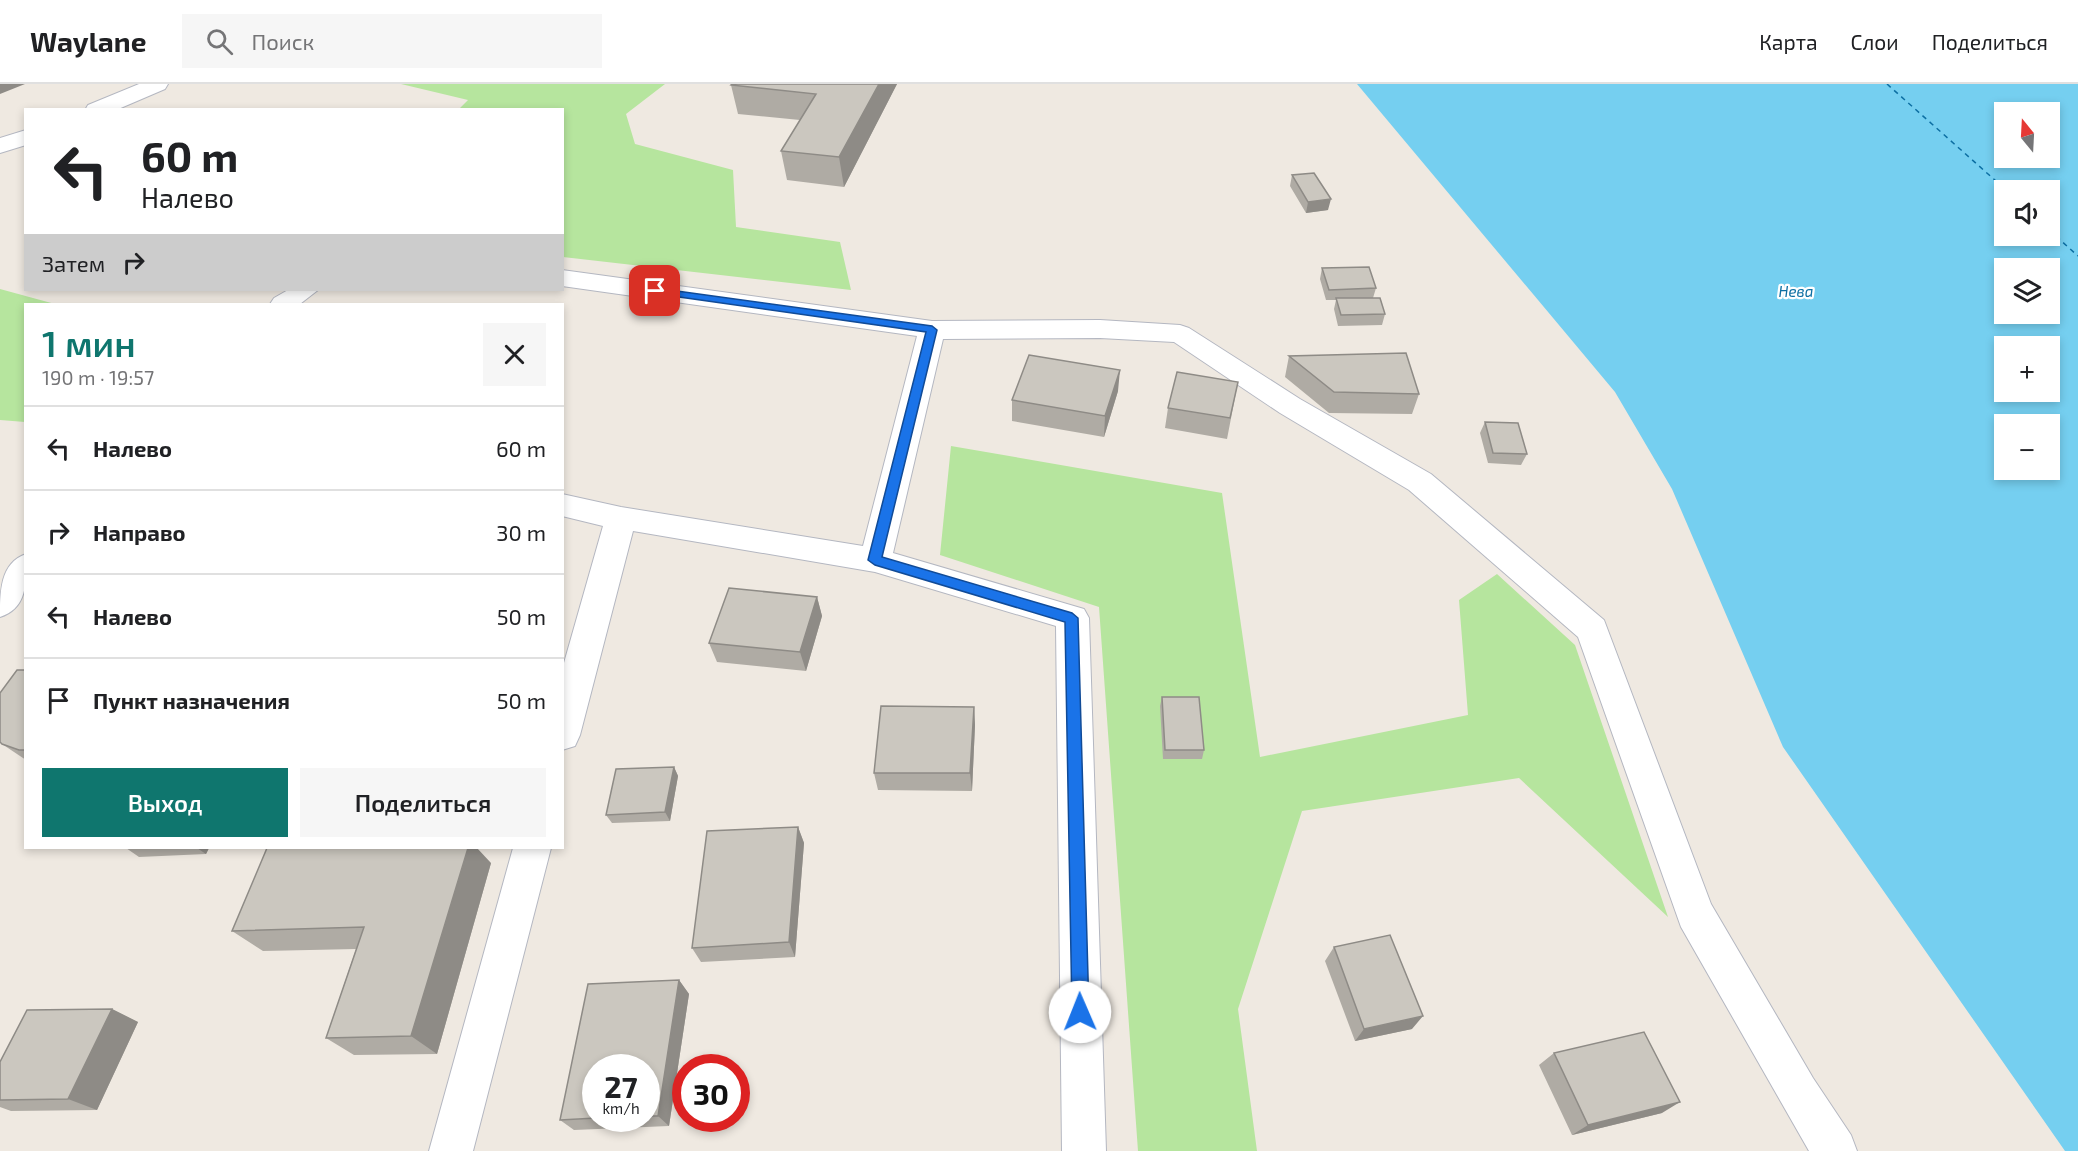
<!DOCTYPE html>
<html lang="ru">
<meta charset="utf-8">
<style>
:root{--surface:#fff;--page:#f6f6f6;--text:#202124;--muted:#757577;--line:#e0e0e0;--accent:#0f766e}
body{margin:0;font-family:"Exo 2",sans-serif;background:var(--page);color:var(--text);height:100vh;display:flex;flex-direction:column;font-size:22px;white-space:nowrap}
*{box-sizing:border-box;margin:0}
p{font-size:20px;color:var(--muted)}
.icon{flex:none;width:33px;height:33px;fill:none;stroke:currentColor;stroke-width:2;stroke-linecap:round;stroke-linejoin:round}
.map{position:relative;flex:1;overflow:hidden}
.details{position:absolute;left:24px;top:219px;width:540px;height:546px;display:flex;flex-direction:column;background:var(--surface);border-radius:0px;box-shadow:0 3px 9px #0003}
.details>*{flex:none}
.top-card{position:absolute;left:24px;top:24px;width:540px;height:183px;border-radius:0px;box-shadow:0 3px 9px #0003;background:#fff;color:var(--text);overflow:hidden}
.needle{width:39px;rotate:342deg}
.controls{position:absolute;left:1994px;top:18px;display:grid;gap:12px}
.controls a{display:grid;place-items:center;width:66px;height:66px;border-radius:0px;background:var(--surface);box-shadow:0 3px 9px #0003;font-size:30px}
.speed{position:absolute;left:582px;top:970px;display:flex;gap:12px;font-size:30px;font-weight:700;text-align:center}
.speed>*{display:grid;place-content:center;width:78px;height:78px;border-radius:50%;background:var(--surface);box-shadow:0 3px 9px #0003;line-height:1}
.speed small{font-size:15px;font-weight:400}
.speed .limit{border:9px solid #d22;background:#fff;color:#111}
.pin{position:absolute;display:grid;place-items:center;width:51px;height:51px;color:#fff;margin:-26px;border-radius:12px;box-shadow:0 3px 9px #0006}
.me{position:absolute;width:66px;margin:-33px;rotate:359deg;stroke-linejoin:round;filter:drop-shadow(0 0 4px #0008)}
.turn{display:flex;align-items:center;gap:21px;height:126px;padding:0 18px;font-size:27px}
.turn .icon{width:78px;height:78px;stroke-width:2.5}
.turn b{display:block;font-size:42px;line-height:51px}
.then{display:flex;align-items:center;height:57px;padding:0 18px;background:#0003;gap:12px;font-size:22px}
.round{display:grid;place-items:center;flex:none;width:63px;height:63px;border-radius:0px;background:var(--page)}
.summary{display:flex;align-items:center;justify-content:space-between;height:102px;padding:0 18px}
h1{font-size:36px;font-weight:600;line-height:45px;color:var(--accent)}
.primary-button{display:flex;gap:12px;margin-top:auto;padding:12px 18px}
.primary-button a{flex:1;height:69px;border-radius:0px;background:var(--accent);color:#fff;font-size:24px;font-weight:600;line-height:69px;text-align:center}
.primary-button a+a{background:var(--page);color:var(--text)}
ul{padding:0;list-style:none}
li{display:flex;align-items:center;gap:18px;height:84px;padding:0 18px;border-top:2px solid var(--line)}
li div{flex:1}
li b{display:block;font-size:22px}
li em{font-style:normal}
header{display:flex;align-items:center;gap:36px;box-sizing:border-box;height:84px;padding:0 30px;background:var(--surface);border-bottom:2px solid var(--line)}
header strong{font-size:28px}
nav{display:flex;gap:33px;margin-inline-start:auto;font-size:21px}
.search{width:420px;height:54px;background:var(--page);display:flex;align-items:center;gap:15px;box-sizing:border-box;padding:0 21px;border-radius:0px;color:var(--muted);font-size:22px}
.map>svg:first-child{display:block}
.green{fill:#b6e59e}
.water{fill:#75cff0;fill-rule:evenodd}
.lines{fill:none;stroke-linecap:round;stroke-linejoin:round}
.ferry{stroke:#0d6fa3;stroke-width:1.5;stroke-dasharray:5 4.5;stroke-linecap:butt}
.street-casing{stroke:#b4b7c1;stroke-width:2}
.street{fill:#fff;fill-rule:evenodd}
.wall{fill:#afaba4;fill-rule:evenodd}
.shaded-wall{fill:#8e8b86}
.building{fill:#cbc7bf;stroke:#8e8b86;stroke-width:1.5}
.route{fill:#1a73e8;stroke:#114b97;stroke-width:1.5}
.labels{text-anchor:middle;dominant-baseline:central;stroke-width:4.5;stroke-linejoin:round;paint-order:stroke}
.far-water-label{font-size:15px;font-style:italic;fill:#0d6fa3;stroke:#fff}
</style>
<header>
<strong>Waylane</strong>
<div class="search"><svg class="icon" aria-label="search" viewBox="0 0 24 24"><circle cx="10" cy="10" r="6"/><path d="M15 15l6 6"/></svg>Поиск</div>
<nav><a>Карта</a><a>Слои</a><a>Поделиться</a></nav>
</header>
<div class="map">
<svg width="2078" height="1067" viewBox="0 0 2078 1067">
<rect width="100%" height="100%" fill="#efe9e1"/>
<path class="green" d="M401 0H665L626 30 635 60 733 86 736 143 840 158 851 206 563 173 562 26 459 25 468 16Z
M0 205 55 220H26L25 338 0 336Z
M951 362 1222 409 1260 673 1468 631 1459 516 1497 490 1575 561 1668 833 1519 694 1302 727 1238 925 1257 1067H1138L1099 523 940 471Z"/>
<path class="water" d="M1357 0H2078V1067H2065L1783 663 1672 405 1615 308ZM2004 28H2049V74H2004ZM2049 106V152H2004V106ZM2049 184V230H2004V184ZM2004 262H2049V308H2004ZM2004 340H2049V386H2004Z"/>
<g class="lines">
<path class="ferry" d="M1887 0 2006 106
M2049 146 2078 172"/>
<g class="street-casing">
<path id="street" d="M139 0H168L165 5 116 26H85L88 21Z
M26 46V61L0 69V54Z
M562 186 932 237 1100 236 1180 241 1189 244 1300 315 1431 390 1604 536 1711 820 1813 994 1851 1051 1857 1067H1809L1681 843 1578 553 1409 406 1280 329 1174 258 1100 254 943 255 893 469 1084 525 1089 534 1106 1067H1062L1056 542 875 488 633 447 580 651 575 662 562 666V586L603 442 562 432V410L621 423 863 462 917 252 562 202Z
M288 206H318L300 220H270L274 214Z
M26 470C26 495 29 524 0 533 0 508 0 479 26 470Z
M513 764H551L473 1067H429Z"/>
</g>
<use href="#street" class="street"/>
</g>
<path class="wall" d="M732 0H897L844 103 787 96 781 67 800 36 738 30 731 1Z
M1292 91 1328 126 1306 129 1290 102Z
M1322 184 1376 204 1373 214 1385 230 1382 241 1338 242 1334 225 1336 216H1326L1320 195Z
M1289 272 1419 310 1412 330 1329 329 1285 293Z
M1238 298 1227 355 1165 344 1168 324Z
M1118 307 1104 353 1012 337V316Z
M1485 338 1527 370 1521 381 1488 379 1480 349Z
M817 513 822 532 806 587 717 578 709 559Z
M26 586V676L2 660Z
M1162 613 1204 666 1202 675H1163L1160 622Z
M974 623 975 641 972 707 878 706 874 689Z
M674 683 678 692 670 737 612 739 606 731Z
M798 743 804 759 795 873 701 878 692 864Z
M126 764H209L206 770 139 773Z
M491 779 437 970 354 971 326 954 356 865 263 867 232 847Z
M1334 863 1412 945 1355 957 1325 877Z
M679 896 689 910 669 1042 574 1046 560 1036 588 900ZM596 984H646V1035H596Z
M112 925 138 938 97 1026 11 1027 0 1023V978Z
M1554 969 1662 1029 1572 1051 1539 981Z"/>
<path class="shaded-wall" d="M0 0H25L0 10Z
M879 0H897L844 103 839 73Z
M1331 115 1328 126 1306 129 1308 118Z
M1120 286 1118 307 1104 353 1105 332Z
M817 513 822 532 806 587 800 568Z
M974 623 975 641 972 707 970 689Z
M674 683 678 692 670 737 665 728Z
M798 743 804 759 795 873 789 858Z
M197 764H209L206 770Z
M468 764H477L491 779 437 970 411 952Z
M679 896 689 910 669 1042 658 1032Z
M112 925 138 938 97 1026 68 1015Z
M1423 932 1412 945 1355 957 1364 945Z
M1680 1018 1662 1029 1572 1051 1588 1041Z"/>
<path class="building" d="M732 0H879L839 73 781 67 816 10 731 1Z
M1314 89 1331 115 1308 118 1292 91Z
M1369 183 1376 204 1329 206 1322 184Z
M1336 214H1380L1385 230 1341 231Z
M1406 269 1419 310 1334 308 1289 272Z
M1029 271 1120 286 1105 332 1012 316Z
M1177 288 1238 298 1230 334 1168 324Z
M1485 338 1518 339 1527 370 1493 369Z
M729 504 817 513 800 568 709 559Z
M17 586H26V666H19L2 660 0 658V609Z
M1162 613H1199L1204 666H1165Z
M881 622 974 623 970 689H874Z
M674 683 665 728 606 731 616 685Z
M798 743 789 858 692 864 707 747Z
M267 764H468L411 952 326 954 364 843 232 847Z
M1390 851 1423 932 1364 945 1334 863Z
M679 896 658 1032H646V984H596V1034L560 1036 588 900Z
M112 925 68 1015 0 1016V978L27 926Z
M1644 948 1680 1018 1588 1041 1554 969Z"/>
<path class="route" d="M655 204 932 242 937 246 882 473 1072 529 1078 534 1089 928 1087 934 1080 937 1074 934 1072 928 1065 538 875 481 868 476 926 248 651 209 650 207Z"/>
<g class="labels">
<g class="far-water-label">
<text x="1796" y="207">Нева</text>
</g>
</g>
</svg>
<div class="controls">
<a><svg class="needle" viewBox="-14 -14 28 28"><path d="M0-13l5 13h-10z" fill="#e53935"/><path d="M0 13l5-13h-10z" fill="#757577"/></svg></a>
<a><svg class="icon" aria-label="sound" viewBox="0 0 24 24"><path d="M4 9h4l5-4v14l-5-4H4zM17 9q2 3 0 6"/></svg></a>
<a><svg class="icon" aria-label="layers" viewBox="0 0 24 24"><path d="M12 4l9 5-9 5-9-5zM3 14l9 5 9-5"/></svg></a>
<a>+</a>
<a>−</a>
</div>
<div class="speed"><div>27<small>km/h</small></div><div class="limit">30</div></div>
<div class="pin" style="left:655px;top:207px;background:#d93025"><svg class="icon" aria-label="arrive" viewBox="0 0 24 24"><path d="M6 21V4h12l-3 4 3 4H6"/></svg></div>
<svg class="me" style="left:1080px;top:928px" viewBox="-20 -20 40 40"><circle r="19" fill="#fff"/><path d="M0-13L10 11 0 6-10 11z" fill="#1a73e8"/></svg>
<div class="top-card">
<div class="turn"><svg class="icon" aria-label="left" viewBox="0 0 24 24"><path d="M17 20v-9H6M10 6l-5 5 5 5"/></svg><div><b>60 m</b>Налево</div></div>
<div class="then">Затем<svg class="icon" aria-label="right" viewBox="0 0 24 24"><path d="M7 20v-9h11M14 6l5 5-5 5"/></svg></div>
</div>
<section class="details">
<div class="summary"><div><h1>1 мин</h1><p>190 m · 19:57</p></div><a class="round"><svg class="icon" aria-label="close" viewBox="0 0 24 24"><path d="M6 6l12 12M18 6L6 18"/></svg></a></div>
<ul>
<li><svg class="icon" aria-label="left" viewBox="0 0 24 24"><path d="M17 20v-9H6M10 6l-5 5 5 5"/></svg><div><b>Налево</b></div><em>60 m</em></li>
<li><svg class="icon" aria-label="right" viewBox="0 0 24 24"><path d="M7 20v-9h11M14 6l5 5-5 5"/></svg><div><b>Направо</b></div><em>30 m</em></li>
<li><svg class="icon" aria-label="left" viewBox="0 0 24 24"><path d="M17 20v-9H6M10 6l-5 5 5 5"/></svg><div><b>Налево</b></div><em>50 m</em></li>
<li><svg class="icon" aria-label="arrive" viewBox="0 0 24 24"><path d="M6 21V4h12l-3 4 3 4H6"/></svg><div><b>Пункт назначения</b></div><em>50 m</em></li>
</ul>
<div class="primary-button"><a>Выход</a><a>Поделиться</a></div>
</section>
</div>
